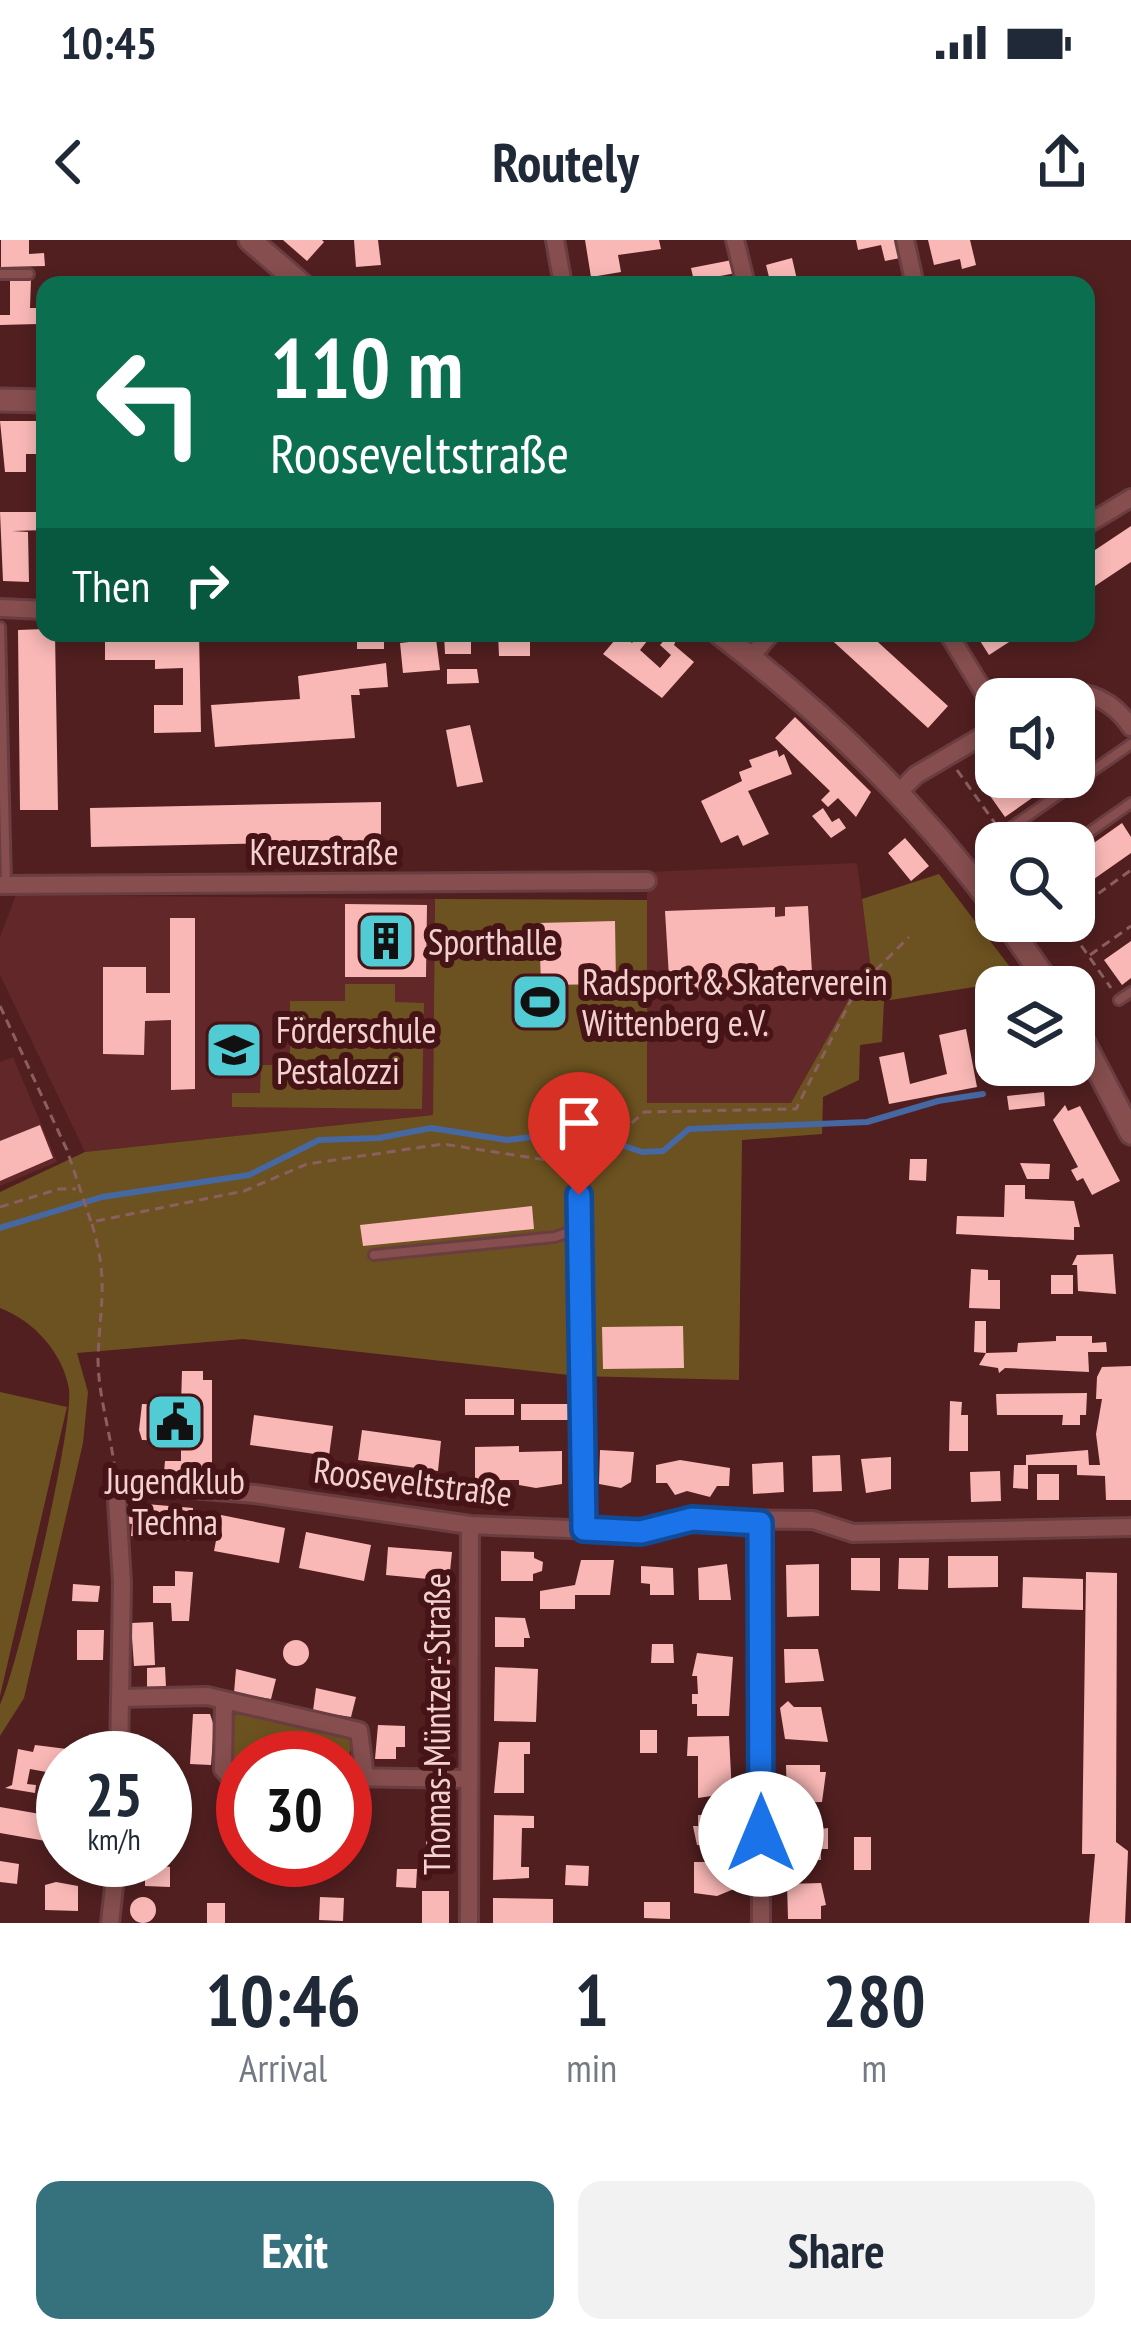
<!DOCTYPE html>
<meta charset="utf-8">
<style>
:root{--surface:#fff;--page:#f2f2f3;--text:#1f2937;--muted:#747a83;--accent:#36727e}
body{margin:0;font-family:"PT Sans Narrow",sans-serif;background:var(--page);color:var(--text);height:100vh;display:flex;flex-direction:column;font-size:45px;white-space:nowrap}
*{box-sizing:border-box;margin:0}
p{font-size:39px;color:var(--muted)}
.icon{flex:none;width:66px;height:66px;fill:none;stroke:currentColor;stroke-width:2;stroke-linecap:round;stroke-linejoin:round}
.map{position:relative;height:1683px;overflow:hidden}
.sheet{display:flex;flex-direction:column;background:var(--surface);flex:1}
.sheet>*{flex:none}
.hud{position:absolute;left:36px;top:36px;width:1059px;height:366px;border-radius:24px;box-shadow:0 6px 18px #0003;background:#0b6e4f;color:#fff;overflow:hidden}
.tools{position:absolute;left:975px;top:438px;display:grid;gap:24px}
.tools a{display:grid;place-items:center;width:120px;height:120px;border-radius:24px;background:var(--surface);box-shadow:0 6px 18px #0003;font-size:60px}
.speed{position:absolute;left:36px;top:1491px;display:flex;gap:24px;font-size:60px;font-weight:700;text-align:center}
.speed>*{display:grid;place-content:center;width:156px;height:156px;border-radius:50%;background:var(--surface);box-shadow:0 6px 18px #0003;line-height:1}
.speed small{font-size:30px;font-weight:400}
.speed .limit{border:18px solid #d22;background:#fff;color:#111}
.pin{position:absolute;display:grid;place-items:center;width:102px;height:102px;color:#fff;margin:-123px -51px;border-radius:50% 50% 50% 0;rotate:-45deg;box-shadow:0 0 12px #0007}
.pin .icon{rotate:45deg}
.me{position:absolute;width:132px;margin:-66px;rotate:0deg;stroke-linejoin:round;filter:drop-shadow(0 0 9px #0008)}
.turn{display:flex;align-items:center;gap:42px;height:252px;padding:0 36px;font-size:54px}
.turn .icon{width:156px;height:156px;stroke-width:2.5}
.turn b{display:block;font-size:84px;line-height:102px}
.then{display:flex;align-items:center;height:114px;padding:0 36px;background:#0003;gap:24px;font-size:45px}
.eta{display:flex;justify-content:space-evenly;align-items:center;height:204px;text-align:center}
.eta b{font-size:72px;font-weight:600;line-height:84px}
.action{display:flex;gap:24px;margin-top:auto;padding:24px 36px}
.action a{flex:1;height:138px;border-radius:24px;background:var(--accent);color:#fff;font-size:48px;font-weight:600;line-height:138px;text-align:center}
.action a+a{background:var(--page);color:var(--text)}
.status{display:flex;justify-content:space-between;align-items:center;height:84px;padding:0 60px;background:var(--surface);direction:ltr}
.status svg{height:33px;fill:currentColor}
header{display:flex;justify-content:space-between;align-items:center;height:156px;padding:0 36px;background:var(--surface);font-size:54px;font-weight:600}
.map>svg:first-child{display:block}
.built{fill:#612729}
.green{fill:#6c5220}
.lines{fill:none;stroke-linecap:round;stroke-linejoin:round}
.stream{stroke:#4668a2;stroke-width:6}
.building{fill:#f9b8b6}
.service-casing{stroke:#6a3d41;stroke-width:14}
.minor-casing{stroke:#6a3d41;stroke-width:22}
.tertiary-casing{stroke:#6a3d41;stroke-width:27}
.path{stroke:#8b5f5f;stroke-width:3;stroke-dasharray:9 6;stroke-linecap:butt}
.service{stroke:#864e4e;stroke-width:8}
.minor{stroke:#864e4e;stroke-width:16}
.tertiary{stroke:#864e4e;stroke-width:21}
.route-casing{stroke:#114b97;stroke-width:30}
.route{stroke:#1a73e8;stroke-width:21}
.labels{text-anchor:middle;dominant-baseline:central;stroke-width:12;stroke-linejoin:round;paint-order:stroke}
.street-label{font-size:36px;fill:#f3d1d0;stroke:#461417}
.poi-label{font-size:36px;fill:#f3d1d0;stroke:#461417;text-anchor:start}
</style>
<div class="status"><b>10:45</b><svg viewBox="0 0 49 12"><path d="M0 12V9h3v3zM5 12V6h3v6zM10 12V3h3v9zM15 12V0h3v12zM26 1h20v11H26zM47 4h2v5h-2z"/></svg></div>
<header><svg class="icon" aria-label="back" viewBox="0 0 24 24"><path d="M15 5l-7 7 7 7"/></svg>Routely<svg class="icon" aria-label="share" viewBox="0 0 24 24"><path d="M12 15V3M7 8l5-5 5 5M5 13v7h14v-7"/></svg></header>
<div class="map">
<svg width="1131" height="1683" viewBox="0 0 1131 1683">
<rect width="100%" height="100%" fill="#511f20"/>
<path class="built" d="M857 623 870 722 791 863H647V632Z
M16 655 435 659 433 875 85 912 0 735V697Z
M13 817 57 922 0 946V822Z"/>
<path class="green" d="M939 634 1020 740 884 761 882 802 860 805 859 840 823 857 822 894 742 900 739 1140 578 1136 243 1099 77 1113 88 1152 83 1203 24 1458 0 1496V1465C18 1427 74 1187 69 1149 63 1113 34 1081 0 1068V952L85 912 433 875 435 659 647 660V863H791L870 722 862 659Z
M345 744H395V762L424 763 422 869 232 867V853H260L261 825H290V761H345Z
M0 1152 67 1167 0 1456Z
M242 1470 343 1493 352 1503 345 1532V1518H243V1530L235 1528 227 1514 229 1479Z"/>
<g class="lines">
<path class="stream" d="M0 988 102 957 249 935 319 900 379 898 431 888 507 900 581 891 642 912 663 911 689 889 867 882 938 861 983 854"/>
</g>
<path class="building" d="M1 0H29V14L44 13 45 26 1 27Z
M283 0H322L324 2 307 21Z
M354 0H378L381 25 356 27Z
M585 0H659L661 9 618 15 621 32 591 37Z
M856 0H897L900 18 885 21 881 5 858 10Z
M928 0H970L976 25 962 29 960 19 934 25Z
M792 18 798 44 771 45 766 25Z
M732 20 736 33 694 41 691 28Z
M10 39H31L30 68H45V94H38V84L0 85V75H10Z
M0 181H36V214H26V232H5Z
M0 272H45V290L12 291 28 292 29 342 3 341Z
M1131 286V322L1086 352V316Z
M45 389 55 393 58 570H20L18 390Z
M105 393H199L201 492 154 493V465H183V428L155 429V420H105Z
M357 393H384V409H357Z
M444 393H471V414H445Z
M498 393H530V416H499Z
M621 393 632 403 641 393 648 400 640 410 660 428 671 415 660 405 668 396 665 393H679L674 405 694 422 662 458 603 414Z
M824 393H868L948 466 928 488Z
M975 393H1023L989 415Z
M436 399 440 430 403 433 400 403Z
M386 423 388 447 359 449 360 455H351L355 498 215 507 211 465 300 459 298 436Z
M447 429H477L479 443 447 444Z
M795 477 871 552 856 577 838 558 828 567 821 560 830 551 775 498Z
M470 485 483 542 457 547 446 490Z
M777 510 779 517 784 514 792 534 748 551 769 594 743 606 738 595 721 603 701 561 742 541 739 532 752 527 749 520Z
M1010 537H1062L1005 577 988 553Z
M381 562V601L91 607 90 568Z
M823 568 832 582 839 578 846 588 831 598 812 576Z
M1122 583 1131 597V613L1074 653V617Z
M905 598 929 626 911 641 888 613Z
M345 664 427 665 426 737H345Z
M808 666 813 749 718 753 698 752 697 747 693 753 670 754 665 671 775 667V677L785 676V667Z
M170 678H195V849L171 850V780L145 781 144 815 103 814V727H146V753H170Z
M615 681 616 744 541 745 539 683Z
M1131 701V738L1122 745 1104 720Z
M966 789 977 847 889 864 879 817 904 812 910 844 947 834 939 795Z
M1044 852 1045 866 1009 870 1007 856Z
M1065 865 1068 871 1080 866 1120 941 1092 955 1083 938 1077 941 1071 930 1078 927 1053 880Z
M40 885 53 918 0 941V901Z
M910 919H927L926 941 909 940Z
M1020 923 1050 924 1049 939H1027Z
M1005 945H1025V959L1074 961 1080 987H1074V1000L956 994 957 976 1004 977Z
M532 966 534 989 363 1006 360 985Z
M1113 1014 1116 1054 1078 1051 1077 1025H1072L1077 1015Z
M971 1029 988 1030V1040H1000V1069L969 1068Z
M1051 1035H1073V1054H1051Z
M975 1081H986V1113L974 1112Z
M683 1086 684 1128 603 1129 602 1087Z
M1056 1096H1092V1103L1106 1102 1107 1112H1088L1089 1132 1005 1128 999 1133 998 1128 979 1125 986 1113 1017 1112 1018 1103 1056 1101Z
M1131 1126V1260H1106L1105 1236 1077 1235V1225H1028V1249L1013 1248 1014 1225H1026V1215L1088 1210 1089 1225H1100L1096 1194 1102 1159H1096L1097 1137 1102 1127Z
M182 1131H203V1140H212V1232H164L165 1221H181V1201L142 1200 139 1190 142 1164 181 1165Z
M1087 1153 1086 1175H1080V1185H1062L1063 1175H997L996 1154Z
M465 1159H514V1175H465Z
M950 1161 962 1162 961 1175H968V1211H949Z
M521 1164H570V1180H521Z
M254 1175 333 1186 329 1216 250 1205Z
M362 1190 441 1201 438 1231 358 1220Z
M519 1206V1212L562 1211V1244L536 1248 519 1245V1240H475V1207Z
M600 1210 634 1212 631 1242 621 1248 599 1244Z
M840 1215 842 1251 813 1252 812 1216Z
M891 1217V1249L866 1253 861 1219Z
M680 1220 730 1228 729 1246H717L710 1257 687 1251 675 1255 667 1243H656V1225Z
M783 1222 784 1252 753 1254 752 1224Z
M1000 1231 1001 1261 971 1262 970 1232Z
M1037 1234H1059V1260H1037Z
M134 1263 193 1268 191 1301 131 1296 132 1284 122 1283 123 1268 133 1269Z
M221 1275 285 1288 279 1323 214 1311Z
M306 1292 371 1305 364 1341 299 1328Z
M388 1307 452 1312 449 1341 386 1335Z
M501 1311 534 1312V1318L543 1322 542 1331 533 1334V1341H501Z
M948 1316H998V1347L948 1348Z
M851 1318H880V1351L851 1350Z
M899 1318H929L928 1350 898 1349Z
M581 1320H614L610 1355H575V1369H540V1351L575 1345Z
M727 1324 731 1360H699L698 1328Z
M819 1324V1376L787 1377 786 1325Z
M641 1326 673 1328 674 1355H650V1344L641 1343Z
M175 1331 193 1332 189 1381H172L171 1363H153V1346H175Z
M1086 1332 1117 1333 1116 1602 1128 1611 1125 1683H1089L1095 1614H1082Z
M1023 1337 1083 1339V1370L1022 1368Z
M73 1344 100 1346 98 1362 72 1361Z
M429 1367 449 1369 447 1396 427 1394Z
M495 1377 525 1378 530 1398H524V1407H495Z
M153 1382 155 1425 134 1426 131 1383Z
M77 1390H104L103 1420H77Z
M283 1413a13 13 0 1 1 26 0a13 13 0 1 1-26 0Z
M652 1404H673L674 1423H651Z
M784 1409H818L824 1441 785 1443Z
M697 1413 733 1417 729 1476H697V1464H692V1454H698L697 1436H692Z
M428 1417H450L449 1459 427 1462Z
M165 1427 166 1447H147V1428Z
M495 1427 538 1429 536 1482 494 1481Z
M236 1429 276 1439 271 1459 234 1453Z
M316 1448 356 1457 351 1477 313 1471Z
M788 1461 794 1467H821L828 1502 785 1499 780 1468Z
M193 1474H210L214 1486 211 1525 190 1524Z
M378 1485 405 1486V1507H396V1519H375Z
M640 1490H657V1513H640Z
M729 1496 732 1553 698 1558V1516H687L688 1497Z
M499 1502H530V1514H524V1553H494Z
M35 1505 75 1510 74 1518H63V1535L30 1529 27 1544 36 1545 35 1553 5 1548 12 1545 18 1509 33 1512Z
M786 1525H820V1532H826L822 1562 787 1563Z
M165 1552 188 1553V1566H173L172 1576H165Z
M429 1556H446L449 1605H426Z
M0 1567 63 1578V1604L0 1593Z
M494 1575 534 1576V1588H522L521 1627H529V1638L493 1640Z
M698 1575H730L732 1607 697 1605 693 1586H698Z
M787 1582H821V1589L828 1588V1609H821V1620H788Z
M854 1597H871V1630H854Z
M132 1620 170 1627V1647L145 1646V1626L132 1627Z
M0 1621 19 1624 17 1644 0 1642Z
M694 1622H730L734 1649 717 1656 694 1653Z
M566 1625 589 1626 588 1646 565 1645Z
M397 1629H417L416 1648 396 1647Z
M56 1642 78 1646V1671L45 1670V1645Z
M821 1643 826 1665 821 1666V1679H788L787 1644Z
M422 1651H449V1683H422Z
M130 1670a13 13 0 1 1 26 0a13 13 0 1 1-26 0Z
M320 1657 344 1658 343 1681 319 1680Z
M493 1658 553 1659V1683H493Z
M644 1662H670V1679L644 1678Z
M207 1663H225V1683H207Z"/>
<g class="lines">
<g class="service-casing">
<path id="service" d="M0 34H29
M0 387 6 644
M1011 603 1012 587 1131 504
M1074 603 1131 563
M1119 760 1131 752
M579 955 583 1289
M374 1015 555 997 577 989"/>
</g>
<g class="minor-casing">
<path id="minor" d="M555 0 563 45
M735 0 746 45
M905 0 915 45
M1086 285 1131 258
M0 368 45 370
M948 393 996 472
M751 417 771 393
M1042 459C1077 444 1110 456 1131 487
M900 551 916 535 996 488
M0 645 647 641
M760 1283 761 1683
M121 1458 207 1456 359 1491 365 1538
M224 1461 223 1529 229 1536H243
M119 1518 122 1343 116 1243 255 1254 470 1285 641 1292 692 1279 813 1280 853 1293 1131 1287
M345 1537 469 1539
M110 1683 117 1620
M469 1683 470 1285"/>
</g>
<g class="tertiary-casing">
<path id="tertiary" d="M250 0 302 45
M0 160 45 161
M719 393C825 474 916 562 996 669
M1005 681 1051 747
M1074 784 1131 893"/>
</g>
<path class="path" d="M957 530 997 586
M1074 671 1131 630
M1064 681 1111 748
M1040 696 1060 681
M1090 715 1131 686
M0 766 67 910 91 982 244 951 307 924 443 904 553 921 576 934 644 872 796 869 856 750 909 697
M0 967 59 949H76
M92 984C109 1042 100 1063 98 1118 98 1153 109 1188 114 1223"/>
<use href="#service" class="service"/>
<use href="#minor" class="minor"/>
<use href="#tertiary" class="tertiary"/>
</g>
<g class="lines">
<g class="route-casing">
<path id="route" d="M579 955 584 1289 641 1292 692 1279 760 1283 761 1594"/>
</g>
<use href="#route" class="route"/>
</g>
<defs>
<g id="building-square" transform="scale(3)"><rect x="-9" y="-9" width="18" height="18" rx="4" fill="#51ccd4" stroke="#461417"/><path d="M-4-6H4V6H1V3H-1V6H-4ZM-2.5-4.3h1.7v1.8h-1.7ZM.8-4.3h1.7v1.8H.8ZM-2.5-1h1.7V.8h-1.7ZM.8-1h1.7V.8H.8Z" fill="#111"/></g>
<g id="stadium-square" transform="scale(3)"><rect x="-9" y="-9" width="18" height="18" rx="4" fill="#51ccd4" stroke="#461417"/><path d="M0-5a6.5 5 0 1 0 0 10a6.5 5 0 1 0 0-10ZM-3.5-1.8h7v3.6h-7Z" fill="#111"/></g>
<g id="school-square" transform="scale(3)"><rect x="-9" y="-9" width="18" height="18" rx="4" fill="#51ccd4" stroke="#461417"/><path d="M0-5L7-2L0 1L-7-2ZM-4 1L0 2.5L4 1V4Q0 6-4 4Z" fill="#111"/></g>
<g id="civic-square" transform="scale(3)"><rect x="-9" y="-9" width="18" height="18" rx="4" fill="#51ccd4" stroke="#461417"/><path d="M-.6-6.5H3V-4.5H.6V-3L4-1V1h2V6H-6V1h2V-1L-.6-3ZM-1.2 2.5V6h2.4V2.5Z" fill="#111"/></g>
</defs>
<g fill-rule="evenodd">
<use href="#building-square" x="386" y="701"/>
<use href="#stadium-square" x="540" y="762"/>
<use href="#school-square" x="234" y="810"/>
<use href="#civic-square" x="175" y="1182"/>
</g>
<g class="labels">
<g class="street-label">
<text x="324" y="611">Kreuzstraße</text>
<text transform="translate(413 1241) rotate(7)">Rooseveltstraße</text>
<text transform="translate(436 1484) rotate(-90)">Thomas-Müntzer-Straße</text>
</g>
<g class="poi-label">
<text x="428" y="701">Sporthalle</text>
<text x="582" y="741">Radsport &amp; Skaterverein<tspan x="582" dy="41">Wittenberg e.V.</tspan></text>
<text x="276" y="789">Förderschule<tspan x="276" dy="41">Pestalozzi</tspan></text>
<text x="175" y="1240" text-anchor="middle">Jugendklub<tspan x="175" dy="41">Techna</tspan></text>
</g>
</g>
</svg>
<div class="tools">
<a><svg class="icon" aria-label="sound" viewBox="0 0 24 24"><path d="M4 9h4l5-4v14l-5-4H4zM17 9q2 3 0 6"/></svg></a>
<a><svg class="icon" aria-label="search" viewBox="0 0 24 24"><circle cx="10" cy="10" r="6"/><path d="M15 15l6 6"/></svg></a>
<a><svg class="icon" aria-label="layers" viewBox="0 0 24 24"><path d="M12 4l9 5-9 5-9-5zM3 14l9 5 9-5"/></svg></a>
</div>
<div class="speed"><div>25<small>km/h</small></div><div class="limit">30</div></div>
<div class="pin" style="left:579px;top:955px;background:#d93025"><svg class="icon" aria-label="arrive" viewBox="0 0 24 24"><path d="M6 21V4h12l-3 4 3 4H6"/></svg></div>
<svg class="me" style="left:761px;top:1594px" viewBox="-20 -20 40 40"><circle r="19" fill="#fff"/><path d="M0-13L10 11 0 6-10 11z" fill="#1a73e8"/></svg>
<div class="hud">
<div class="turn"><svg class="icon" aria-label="left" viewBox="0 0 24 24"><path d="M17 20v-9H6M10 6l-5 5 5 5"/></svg><div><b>110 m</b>Rooseveltstraße</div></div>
<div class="then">Then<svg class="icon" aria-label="right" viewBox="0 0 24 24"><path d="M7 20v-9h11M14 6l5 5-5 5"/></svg></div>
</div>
</div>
<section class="sheet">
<div class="eta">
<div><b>10:46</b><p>Arrival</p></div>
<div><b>1</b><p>min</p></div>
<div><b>280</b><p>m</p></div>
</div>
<div class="action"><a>Exit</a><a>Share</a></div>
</section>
